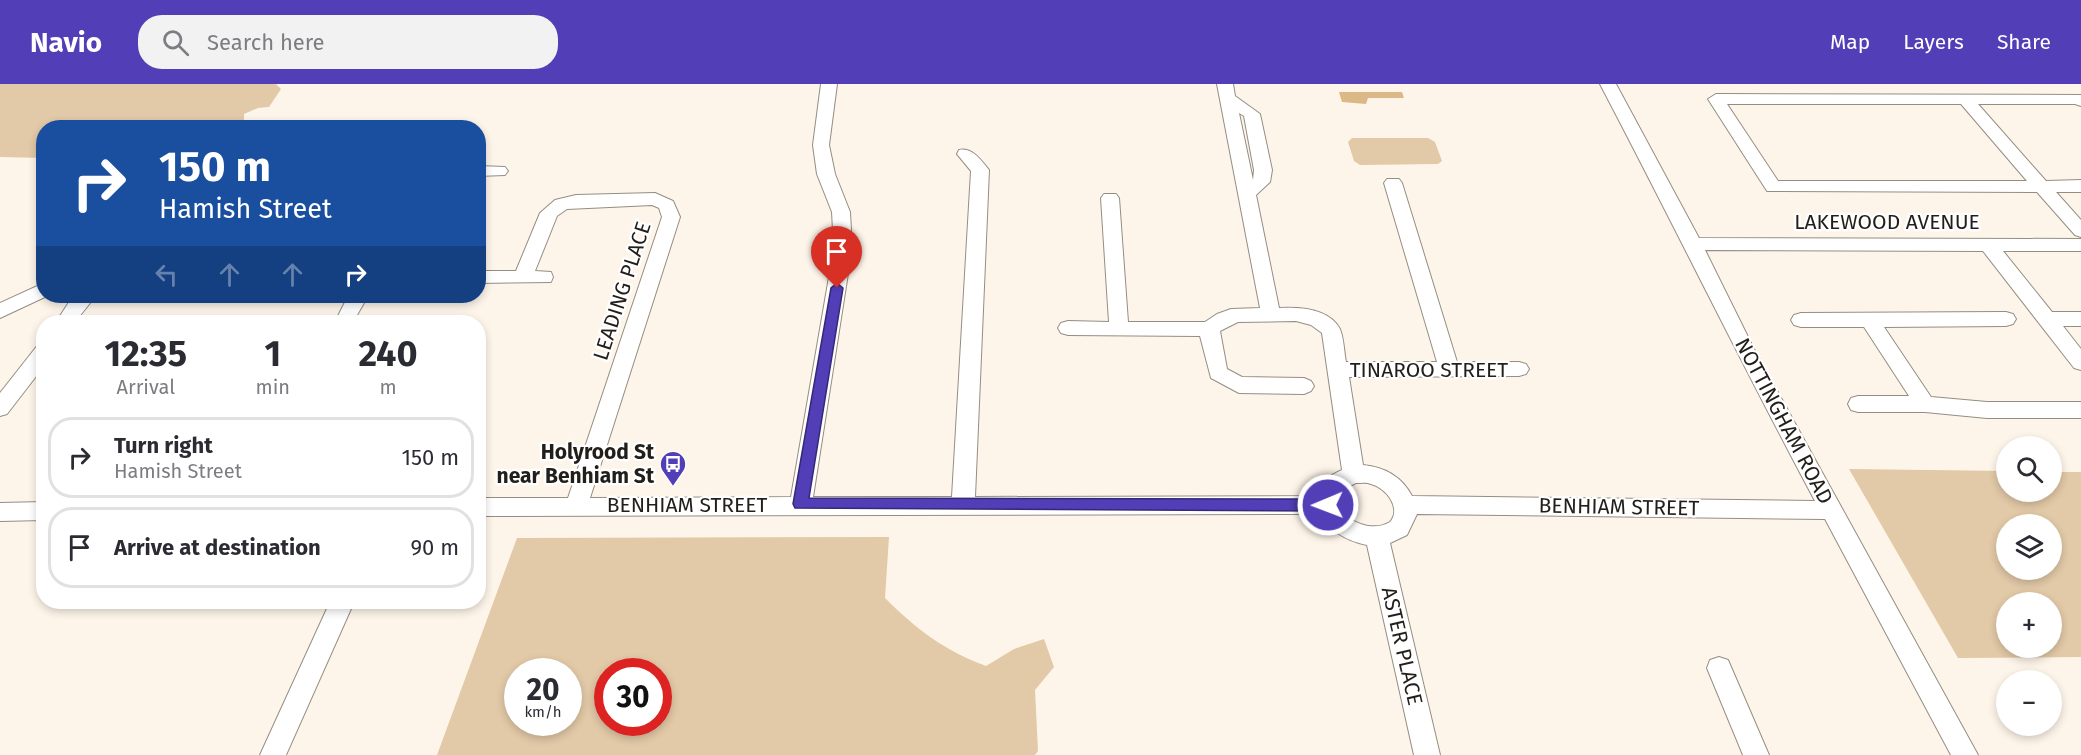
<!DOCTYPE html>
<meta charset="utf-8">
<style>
:root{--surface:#fff;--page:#f2f2f3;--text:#2b2b33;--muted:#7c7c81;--line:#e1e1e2;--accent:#523eb6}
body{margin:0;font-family:"Fira Sans",sans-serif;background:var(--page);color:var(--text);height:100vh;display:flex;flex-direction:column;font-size:22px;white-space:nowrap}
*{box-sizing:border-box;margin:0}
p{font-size:20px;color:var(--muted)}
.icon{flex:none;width:33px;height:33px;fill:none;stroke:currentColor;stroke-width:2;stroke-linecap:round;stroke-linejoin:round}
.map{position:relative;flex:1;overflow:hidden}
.panel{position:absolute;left:36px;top:231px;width:450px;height:294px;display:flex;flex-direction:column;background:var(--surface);border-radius:24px;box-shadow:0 3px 9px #0003}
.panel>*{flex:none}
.guide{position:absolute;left:36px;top:36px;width:450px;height:183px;border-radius:24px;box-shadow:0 3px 9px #0003;background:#1a4fa0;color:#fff;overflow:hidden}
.fabs{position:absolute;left:1996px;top:352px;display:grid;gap:12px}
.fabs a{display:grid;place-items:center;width:66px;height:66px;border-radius:50%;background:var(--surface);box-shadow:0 3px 9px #0003;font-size:30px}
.speed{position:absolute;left:504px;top:574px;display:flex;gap:12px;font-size:30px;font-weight:700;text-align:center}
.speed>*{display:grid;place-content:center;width:78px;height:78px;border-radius:50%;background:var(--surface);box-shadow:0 3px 9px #0003;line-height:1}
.speed small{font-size:15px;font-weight:400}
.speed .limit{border:9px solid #d22;background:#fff;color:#111}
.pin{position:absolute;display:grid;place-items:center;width:51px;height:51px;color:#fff;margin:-62px -26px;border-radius:50% 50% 50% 0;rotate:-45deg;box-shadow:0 0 6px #0007}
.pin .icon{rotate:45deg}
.me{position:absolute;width:66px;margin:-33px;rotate:269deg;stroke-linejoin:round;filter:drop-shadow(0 0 4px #0008)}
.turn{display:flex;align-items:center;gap:21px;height:126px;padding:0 24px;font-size:27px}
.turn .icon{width:78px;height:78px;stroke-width:2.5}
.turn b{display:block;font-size:42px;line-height:51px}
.lanes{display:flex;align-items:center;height:57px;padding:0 24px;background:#0003;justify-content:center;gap:30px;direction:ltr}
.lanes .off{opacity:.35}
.eta{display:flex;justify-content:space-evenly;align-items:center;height:102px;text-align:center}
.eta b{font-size:36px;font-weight:700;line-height:42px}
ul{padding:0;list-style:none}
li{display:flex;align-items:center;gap:18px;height:81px;margin:0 12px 9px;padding:0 12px;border:3px solid var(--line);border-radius:24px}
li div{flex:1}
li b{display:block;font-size:22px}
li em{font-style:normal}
header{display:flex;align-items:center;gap:36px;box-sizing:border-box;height:84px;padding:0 30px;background:var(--accent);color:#fff}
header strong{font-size:28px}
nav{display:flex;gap:33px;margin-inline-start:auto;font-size:21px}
.search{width:420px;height:54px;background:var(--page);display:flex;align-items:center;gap:15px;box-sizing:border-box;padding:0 21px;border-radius:24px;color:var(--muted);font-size:22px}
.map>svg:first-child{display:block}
.green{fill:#e2c9a7;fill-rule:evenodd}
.water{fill:#ddb887}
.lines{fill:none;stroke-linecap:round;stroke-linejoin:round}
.minor-casing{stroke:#958d82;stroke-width:2}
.minor{fill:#fff;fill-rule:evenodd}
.route{fill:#523eb6;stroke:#352876;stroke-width:1.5}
.labels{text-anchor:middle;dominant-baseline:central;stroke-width:4.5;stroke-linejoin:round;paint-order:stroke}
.street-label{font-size:21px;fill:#221f1b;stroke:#fff}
.poi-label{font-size:21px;font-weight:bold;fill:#221f1b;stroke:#fff;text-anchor:end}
</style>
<header>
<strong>Navio</strong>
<div class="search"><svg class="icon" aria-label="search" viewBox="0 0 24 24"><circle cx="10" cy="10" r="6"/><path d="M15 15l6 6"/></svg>Search here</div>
<nav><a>Map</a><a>Layers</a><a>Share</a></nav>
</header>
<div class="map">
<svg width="2081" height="671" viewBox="0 0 2081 671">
<rect width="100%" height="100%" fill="#fef5ea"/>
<path class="green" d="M0 0H276L281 5 269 23 258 24 244 30V41L246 43 44 44 43 74 0 73Z
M1352 54H1428L1435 58 1442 77 1438 80 1360 81 1354 77 1348 58Z
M1849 385 2007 387V408H2052V388H2081V573L1958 574ZM2007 441H2052V486H2007ZM2007 519H2052V564H2007Z
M889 453 885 514C916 545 945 567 986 582L1014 565 1044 555 1054 583 1035 606 1038 667 1035 671H437L517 454ZM518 588H568V639H518ZM608 588H658V639H608Z"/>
<path class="water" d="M1339 8H1402L1404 14H1368L1366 20 1342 18Z"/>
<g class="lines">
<g class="minor-casing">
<path id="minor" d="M821 0H837L829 61 835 90 850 128 852 164 813 413H952L971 87 957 70 959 66C972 63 981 76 989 86L975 413 1318 412C1320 398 1330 391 1342 386L1322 249 1311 241 1296 237 1238 238 1220 247 1227 285 1242 293 1304 294 1311 297 1314 302 1311 307 1304 310 1239 309 1211 294 1200 252 1068 251 1061 249 1058 244 1061 239 1068 237 1109 238 1101 114 1104 110H1116L1119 114 1128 238H1205L1217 230 1231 225 1260 224 1217 0H1233L1235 12 1260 30 1272 86 1270 98 1256 111 1279 224C1299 223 1329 224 1340 245 1344 255 1344 268 1346 278H1437L1384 99 1387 95H1399L1402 99 1457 278H1519L1526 280 1529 285 1526 290 1519 292 1349 293 1363 381C1385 383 1402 393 1412 412L1815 417C1741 279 1673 139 1600 0H1616L1699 154 2081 155V167H2003L2052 228H2081V242H2063L2081 265V286L2074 284 1983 167 1705 166 1753 263 1978 671H1951L1825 435 1417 430 1407 451 1390 459 1440 671H1414L1367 461C1348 457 1331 449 1322 430L478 432V414H568L662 133 659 124 652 121 567 125 557 132 535 187 551 188 553 193 551 198 478 199V187H516L540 129 555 116 576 111 655 109 673 117 680 133 590 414 791 413 834 164 832 128 817 90 813 61ZM1239 29 1244 32 1254 86 1253 96ZM1356 399C1361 399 1367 398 1371 400 1386 404 1402 424 1390 438 1361 455 1315 417 1356 399Z
M1716 10 2081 11V22L2075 20H1978L2046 97 2081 96V108H2056L2081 136V153L2075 151 2037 108 1767 107 1708 15ZM1727 20H1961L2027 97H1778Z
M478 82 505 83 508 87 505 91 478 92Z
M44 199V212H47L0 234V219Z
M73 212H92L94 214 75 238H56Z
M348 212H368L353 238H335Z
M2006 228 2013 230 2016 235 2013 240 2006 242 1884 243 1931 313 1987 318H2081V334H1987L1925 328H1858L1851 326 1848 320 1851 314 1858 312H1909L1864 243H1801L1794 241 1791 236 1794 231 1801 229Z
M44 260V282L7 330 0 332V309L37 262Z
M44 418V436L0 437V419Z
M330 518H354L286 671H260Z
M1719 573 1728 576 1769 671H1743L1707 584 1710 576Z"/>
</g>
<use href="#minor" class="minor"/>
</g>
<path class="route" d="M837 199 843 204 809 414 1328 415 1333 417 1336 421 1333 426 1328 427 795 424 793 420 831 204Z"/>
<defs>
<g id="bus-pin" transform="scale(1.35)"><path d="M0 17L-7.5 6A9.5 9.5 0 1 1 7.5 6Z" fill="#523eb6" stroke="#fff"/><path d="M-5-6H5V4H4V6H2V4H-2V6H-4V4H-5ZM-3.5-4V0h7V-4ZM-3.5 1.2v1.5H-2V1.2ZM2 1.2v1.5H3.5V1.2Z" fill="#fff"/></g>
</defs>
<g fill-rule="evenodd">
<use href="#bus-pin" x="673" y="380"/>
</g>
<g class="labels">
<g class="street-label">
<text x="1887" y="138">LAKEWOOD AVENUE</text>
<text transform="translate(622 207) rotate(-72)">LEADING PLACE</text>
<text x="1429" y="286">TINAROO STREET</text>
<text transform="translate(1784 337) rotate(62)">NOTTINGHAM ROAD</text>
<text x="687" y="421">BENHIAM STREET</text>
<text transform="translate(1619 423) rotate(1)">BENHIAM STREET</text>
<text transform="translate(1402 562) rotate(77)">ASTER PLACE</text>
</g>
<g class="poi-label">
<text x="654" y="368">Holyrood St<tspan x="654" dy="24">near Benhiam St</tspan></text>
</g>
</g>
</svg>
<div class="fabs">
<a><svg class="icon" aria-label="search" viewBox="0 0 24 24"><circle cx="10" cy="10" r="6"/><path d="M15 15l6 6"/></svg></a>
<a><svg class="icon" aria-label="layers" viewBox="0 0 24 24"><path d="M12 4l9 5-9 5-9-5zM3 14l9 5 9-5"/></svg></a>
<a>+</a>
<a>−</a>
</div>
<div class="speed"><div>20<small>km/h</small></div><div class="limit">30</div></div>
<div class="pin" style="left:837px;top:204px;background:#d93025"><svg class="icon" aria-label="arrive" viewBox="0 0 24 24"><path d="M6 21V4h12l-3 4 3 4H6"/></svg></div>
<svg class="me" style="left:1328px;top:421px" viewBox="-20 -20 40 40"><circle r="17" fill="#523eb6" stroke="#fff" stroke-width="3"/><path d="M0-11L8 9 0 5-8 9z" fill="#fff"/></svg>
<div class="guide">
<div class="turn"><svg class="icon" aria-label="right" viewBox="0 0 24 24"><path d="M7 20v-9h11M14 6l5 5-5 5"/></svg><div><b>150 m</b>Hamish Street</div></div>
<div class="lanes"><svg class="icon off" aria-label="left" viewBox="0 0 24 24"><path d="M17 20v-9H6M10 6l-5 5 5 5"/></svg><svg class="icon off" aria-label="ahead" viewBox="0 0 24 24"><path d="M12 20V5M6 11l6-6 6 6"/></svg><svg class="icon off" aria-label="ahead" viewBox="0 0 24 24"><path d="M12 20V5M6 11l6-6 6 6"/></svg><svg class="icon" aria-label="right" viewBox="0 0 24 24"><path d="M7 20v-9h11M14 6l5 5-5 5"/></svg></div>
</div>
<section class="panel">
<div class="eta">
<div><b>12:35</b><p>Arrival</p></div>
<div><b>1</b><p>min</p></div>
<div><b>240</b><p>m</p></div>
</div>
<ul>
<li><svg class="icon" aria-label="right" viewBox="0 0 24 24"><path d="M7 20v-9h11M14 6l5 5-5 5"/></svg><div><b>Turn right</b><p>Hamish Street</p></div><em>150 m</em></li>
<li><svg class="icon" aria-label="arrive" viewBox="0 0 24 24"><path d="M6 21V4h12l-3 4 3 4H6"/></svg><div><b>Arrive at destination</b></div><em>90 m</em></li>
</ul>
</section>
</div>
